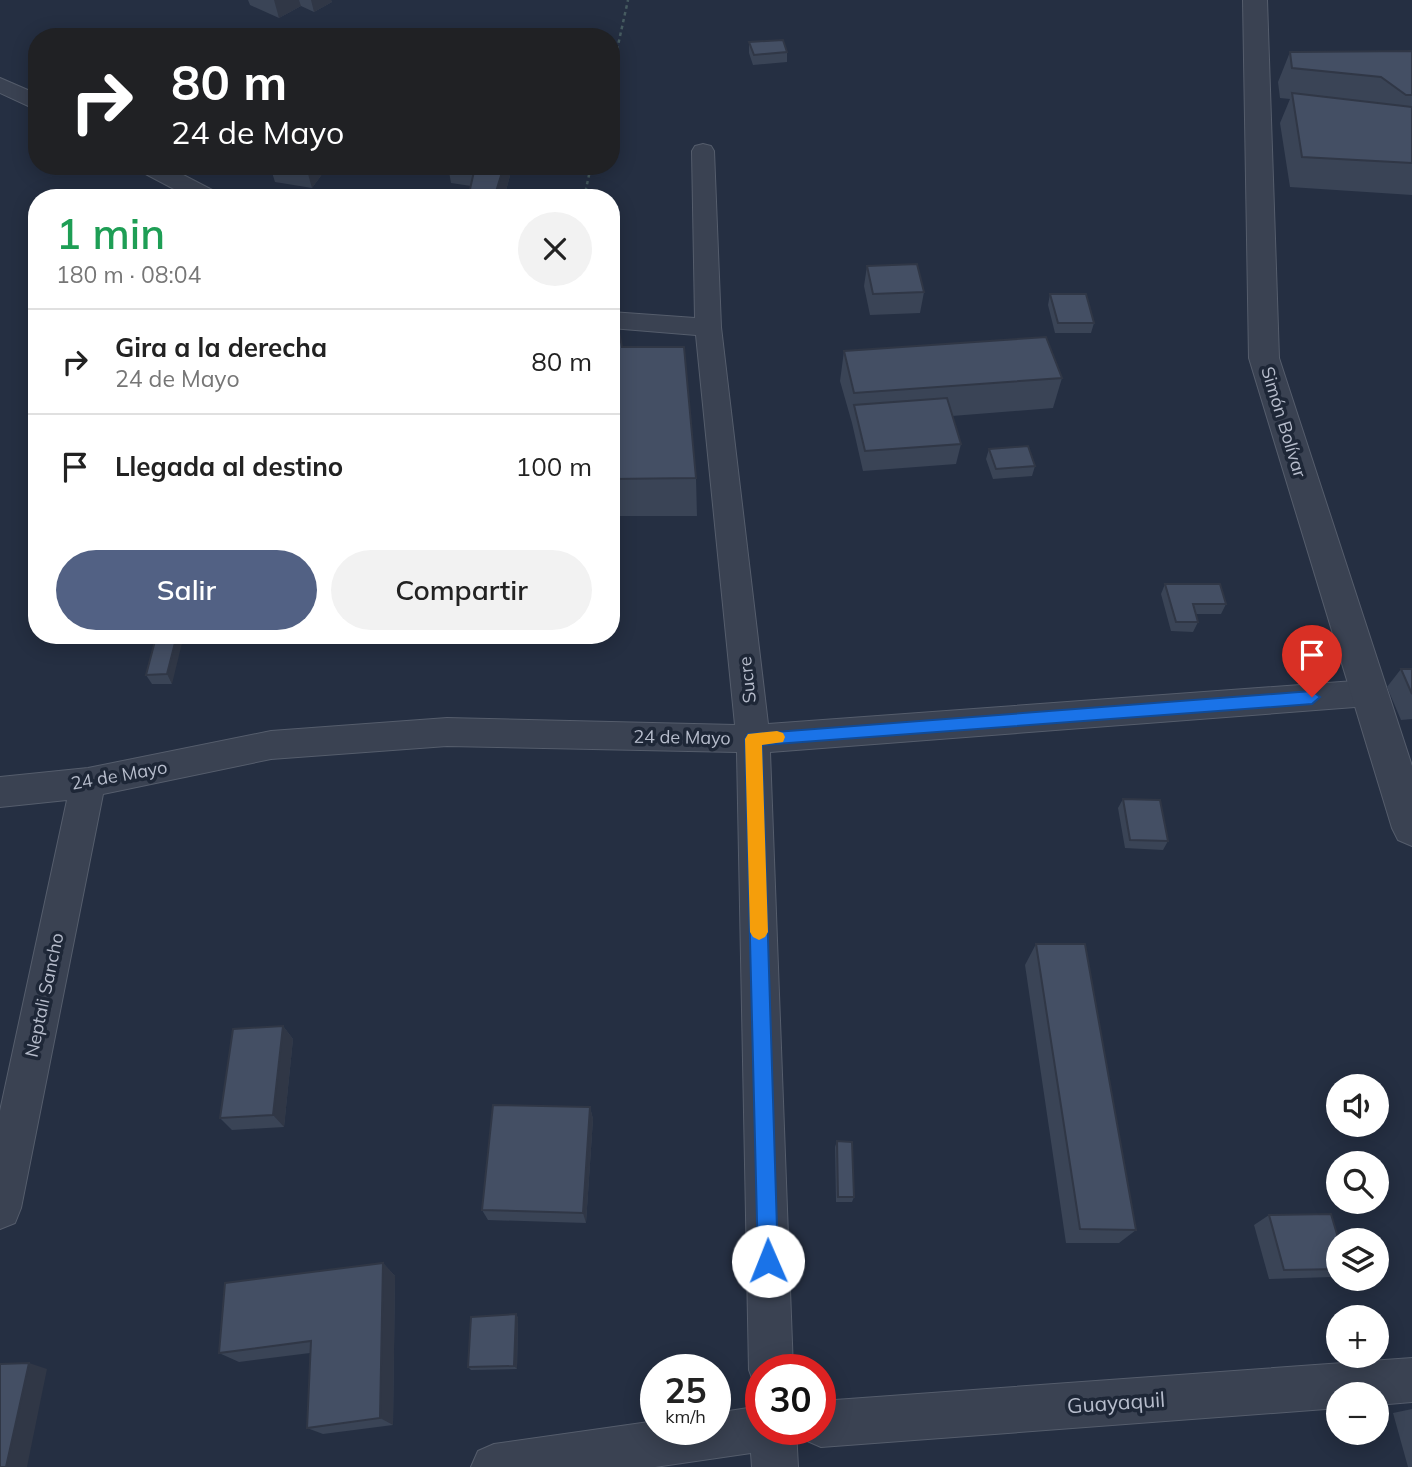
<!DOCTYPE html>
<html lang="es">
<meta charset="utf-8">
<style>
:root{--surface:#fff;--page:#f2f2f2;--text:#222;--muted:#767676;--line:#e0e0e0;--accent:#526184}
body{margin:0;font-family:Mulish,sans-serif;background:var(--page);color:var(--text);height:100vh;display:flex;flex-direction:column;font-size:26px;white-space:nowrap}
*{box-sizing:border-box;margin:0}
p{font-size:23px;color:var(--muted)}
.icon{flex:none;width:38px;height:38px;fill:none;stroke:currentColor;stroke-width:2;stroke-linecap:round;stroke-linejoin:round}
.map{position:relative;flex:1;overflow:hidden}
.drawer{position:absolute;left:28px;top:189px;width:592px;height:455px;display:flex;flex-direction:column;background:var(--surface);border-radius:28px;box-shadow:0 4px 18px #0003}
.drawer>*{flex:none}
.top-card{position:absolute;left:28px;top:28px;width:592px;height:147px;border-radius:28px;box-shadow:0 4px 18px #0003;background:#202124;color:#fff;overflow:hidden}
.buttons{position:absolute;left:1326px;top:1074px;display:grid;gap:14px}
.buttons a{display:grid;place-items:center;width:63px;height:63px;border-radius:50%;background:var(--surface);box-shadow:0 4px 18px #0003;font-size:35px}
.speed{position:absolute;left:640px;top:1354px;display:flex;gap:14px;font-size:35px;font-weight:700;text-align:center}
.speed>*{display:grid;place-content:center;width:91px;height:91px;border-radius:50%;background:var(--surface);box-shadow:0 4px 18px #0003;line-height:1}
.speed small{font-size:18px;font-weight:400}
.speed .limit{border:10px solid #d22;background:#fff;color:#111}
.pin{position:absolute;display:grid;place-items:center;width:60px;height:60px;color:#fff;margin:-72px -30px;border-radius:50% 50% 50% 0;rotate:-45deg;box-shadow:0 0 7px #0007}
.pin .icon{rotate:45deg}
.me{position:absolute;width:77px;margin:-38px;rotate:359deg;stroke-linejoin:round;filter:drop-shadow(0 0 5px #0008)}
.turn{display:flex;align-items:center;gap:24px;height:147px;padding:0 28px;font-size:32px}
.turn .icon{width:91px;height:91px;stroke-width:2.5}
.turn b{display:block;font-size:49px;line-height:60px}
.round{display:grid;place-items:center;flex:none;width:74px;height:74px;border-radius:37px;background:var(--page)}
.summary{display:flex;align-items:center;justify-content:space-between;height:119px;padding:0 28px}
h1{font-size:42px;font-weight:600;line-height:52px;color:#1e9e55}
.button{display:flex;gap:14px;margin-top:auto;padding:14px 28px}
.button a{flex:1;height:80px;border-radius:42px;background:var(--accent);color:#fff;font-size:28px;font-weight:600;line-height:80px;text-align:center}
.button a+a{background:var(--page);color:var(--text)}
ul{padding:0;list-style:none}
li{display:flex;align-items:center;gap:21px;height:105px;padding:0 28px;border-top:2px solid var(--line)}
li div{flex:1}
li b{display:block;font-size:26px}
li em{font-style:normal}
.map>svg:first-child{display:block}
.lines{fill:none;stroke-linecap:round;stroke-linejoin:round}
.minor-casing{stroke:#555d6c;stroke-width:2}
.tertiary-casing{stroke:#555d6c;stroke-width:2}
.path{stroke:#465b60;stroke-width:2.5;stroke-dasharray:3.5 3.5;stroke-linecap:butt}
.minor{fill:#3a4252;fill-rule:evenodd}
.tertiary{fill:#3a4252;fill-rule:evenodd}
.wall{fill:#3a4456}
.shaded-wall{fill:#303746}
.building{fill:#444f64;stroke:#303746;stroke-width:2}
.route{fill:#1a73e8;stroke:#114b97;stroke-width:2}
.slow{fill:#f59e0b}
.labels{text-anchor:middle;dominant-baseline:central;stroke-width:7;stroke-linejoin:round;paint-order:stroke}
.street-label{font-size:18px;fill:#b7bdcc;stroke:#1e2737}
.near-street-label{font-size:21px;fill:#b7bdcc;stroke:#1e2737}
</style>
<div class="map">
<svg width="1412" height="1467" viewBox="0 0 1412 1467">
<rect width="100%" height="100%" fill="#252f42"/>
<g class="lines">
<g class="minor-casing">
<path id="minor" d="M310 29 317 31 319 37H298L303 31Z
M0 78 37 94V110L0 93Z
M703 144 711 146 714 151 721 327 768 724 1368 680 1379 684 1384 693 1379 702 1368 706 770 752 793 1370H761V1388L755 1386 749 1370 737 752 447 746 271 759 103 794 21 1208 15 1223 0 1229V1111L67 800 0 807V777L88 768 271 731 447 718 735 725 696 335 611 328V312L695 318 692 151 695 146Z
M137 166H166L218 193 222 198H191L140 171Z
M1412 1358V1402L1377 1405V1395H1339V1408L821 1447 805 1440 801 1430H821V1401Z
M761 1406V1430H796L798 1467H752L751 1453 655 1467H471L478 1451 494 1444 656 1421V1430H716V1413Z"/>
</g>
<g class="tertiary-casing">
<path id="tertiary" d="M1243 0H1267L1279 358 1412 766V846L1398 840 1392 828 1249 358Z"/>
</g>
<path class="path" d="M611 77 628 0
M584 198 591 166"/>
<use href="#minor" class="minor"/>
<use href="#tertiary" class="tertiary"/>
</g>
<path class="wall" d="M248 0H331L332 2 314 12 301 6 279 18 250 5Z
M749 42 787 52V62L753 65 749 53Z
M1412 51V195L1290 187 1280 123 1290 99 1280 98 1278 82 1290 52Z
M270 166H328L312 188 275 182Z
M448 166H512V168L504 198H468L471 186 451 183Z
M867 266 924 292 920 313 870 315 864 286Z
M1050 294 1094 323 1091 333H1055L1048 305Z
M611 307 622 347 696 478 697 516H611Z
M844 351 1062 378 1053 408 952 416 961 444 956 464 863 471 852 423 840 381Z
M989 449 1035 466 1032 476 993 479 986 459Z
M1165 584 1226 604 1221 614H1195L1198 622 1193 632 1171 631 1161 594Z
M156 637 172 684H152L146 675Z
M1401 669H1412V719L1401 720 1387 687Z
M1123 799 1168 841 1163 850 1125 848 1118 808Z
M1036 944 1136 1230 1119 1243H1066L1025 965Z
M283 1026 293 1039 284 1127 232 1130 220 1118Z
M590 1107 593 1119 586 1223 488 1220 482 1210Z
M837 1141 854 1197 852 1202H836L835 1147Z
M1269 1215 1339 1241V1274L1331 1277 1269 1279 1254 1225Z
M383 1263 395 1276 393 1425 323 1434 307 1428 310 1353 239 1362 219 1353Z
M516 1314 518 1318 517 1369 471 1370 468 1367Z
M1412 1409V1467H1408L1393 1413Z"/>
<path class="shaded-wall" d="M274 0H299L301 6 279 18Z
M311 0H331L332 2 314 12Z
M307 166H328L312 188 306 167Z
M504 166H512V168L504 198H494Z
M177 635H184L172 684 167 674Z
M283 1026 293 1039 284 1127 273 1115Z
M590 1107 593 1119 586 1223 583 1213Z
M383 1263 395 1276 393 1425 380 1418Z
M516 1314 518 1318 517 1369 514 1366Z
M29 1363 47 1369 27 1467H6Z"/>
<path class="building" d="M783 40 787 52 754 55 749 42Z
M1412 51V95H1406L1381 77 1292 68 1290 52Z
M1292 93 1412 107V163L1302 157Z
M473 166H504L494 198H468L475 167Z
M917 264 924 292 873 294 867 266Z
M1050 294H1086L1094 323H1058Z
M611 307H614L622 347H684L696 478 611 479Z
M1046 337 1062 378 854 393 844 351Z
M947 398 961 444 865 451 854 405Z
M1028 446 1035 466 996 469 989 449Z
M1165 584H1220L1226 604H1193L1198 622H1176Z
M159 635H177L167 674 146 675 156 637Z
M1401 669H1412V694Z
M1123 799 1160 800 1168 841 1130 840Z
M1036 944H1085L1136 1230 1080 1229Z
M283 1026 273 1115 220 1118 233 1029Z
M493 1105 590 1107 583 1213 482 1210Z
M837 1141 852 1142 854 1197H838Z
M1331 1214 1339 1241V1269L1284 1270 1269 1215Z
M383 1263 380 1418 307 1428 311 1341 219 1353 225 1283Z
M516 1314 514 1366 468 1367 471 1317Z
M29 1363 6 1467H0V1364Z"/>
<path class="route" d="M1312 691 1320 697 1312 704 762 745 778 1261 775 1268 768 1271 761 1268 758 1261 745 739 748 734Z"/>
<path class="slow" d="M777 731 783 733 785 737 783 742 762 745 768 932 765 937 759 940 753 937 750 932 745 739 748 734Z"/>
<g class="labels">
<g class="street-label">
<text transform="translate(1284 422) rotate(73)">Simón Bolívar</text>
<text transform="translate(747 680) rotate(-96)">Sucre</text>
<text transform="translate(682 737) rotate(1)">24 de Mayo</text>
<text transform="translate(119 775) rotate(-10)">24 de Mayo</text>
<text transform="translate(44 995) rotate(-78)">Neptali Sancho</text>
</g>
<g class="near-street-label">
<text transform="translate(1116 1402) rotate(-4)">Guayaquil</text>
</g>
</g>
</svg>
<div class="buttons">
<a><svg class="icon" aria-label="sound" viewBox="0 0 24 24"><path d="M4 9h4l5-4v14l-5-4H4zM17 9q2 3 0 6"/></svg></a>
<a><svg class="icon" aria-label="search" viewBox="0 0 24 24"><circle cx="10" cy="10" r="6"/><path d="M15 15l6 6"/></svg></a>
<a><svg class="icon" aria-label="layers" viewBox="0 0 24 24"><path d="M12 4l9 5-9 5-9-5zM3 14l9 5 9-5"/></svg></a>
<a>+</a>
<a>−</a>
</div>
<div class="speed"><div>25<small>km/h</small></div><div class="limit">30</div></div>
<div class="pin" style="left:1312px;top:697px;background:#d93025"><svg class="icon" aria-label="arrive" viewBox="0 0 24 24"><path d="M6 21V4h12l-3 4 3 4H6"/></svg></div>
<svg class="me" style="left:768px;top:1261px" viewBox="-20 -20 40 40"><circle r="19" fill="#fff"/><path d="M0-13L10 11 0 6-10 11z" fill="#1a73e8"/></svg>
<div class="top-card">
<div class="turn"><svg class="icon" aria-label="right" viewBox="0 0 24 24"><path d="M7 20v-9h11M14 6l5 5-5 5"/></svg><div><b>80 m</b>24 de Mayo</div></div>
</div>
<section class="drawer">
<div class="summary"><div><h1>1 min</h1><p>180 m · 08:04</p></div><a class="round"><svg class="icon" aria-label="close" viewBox="0 0 24 24"><path d="M6 6l12 12M18 6L6 18"/></svg></a></div>
<ul>
<li><svg class="icon" aria-label="right" viewBox="0 0 24 24"><path d="M7 20v-9h11M14 6l5 5-5 5"/></svg><div><b>Gira a la derecha</b><p>24 de Mayo</p></div><em>80 m</em></li>
<li><svg class="icon" aria-label="arrive" viewBox="0 0 24 24"><path d="M6 21V4h12l-3 4 3 4H6"/></svg><div><b>Llegada al destino</b></div><em>100 m</em></li>
</ul>
<div class="button"><a>Salir</a><a>Compartir</a></div>
</section>
</div>
